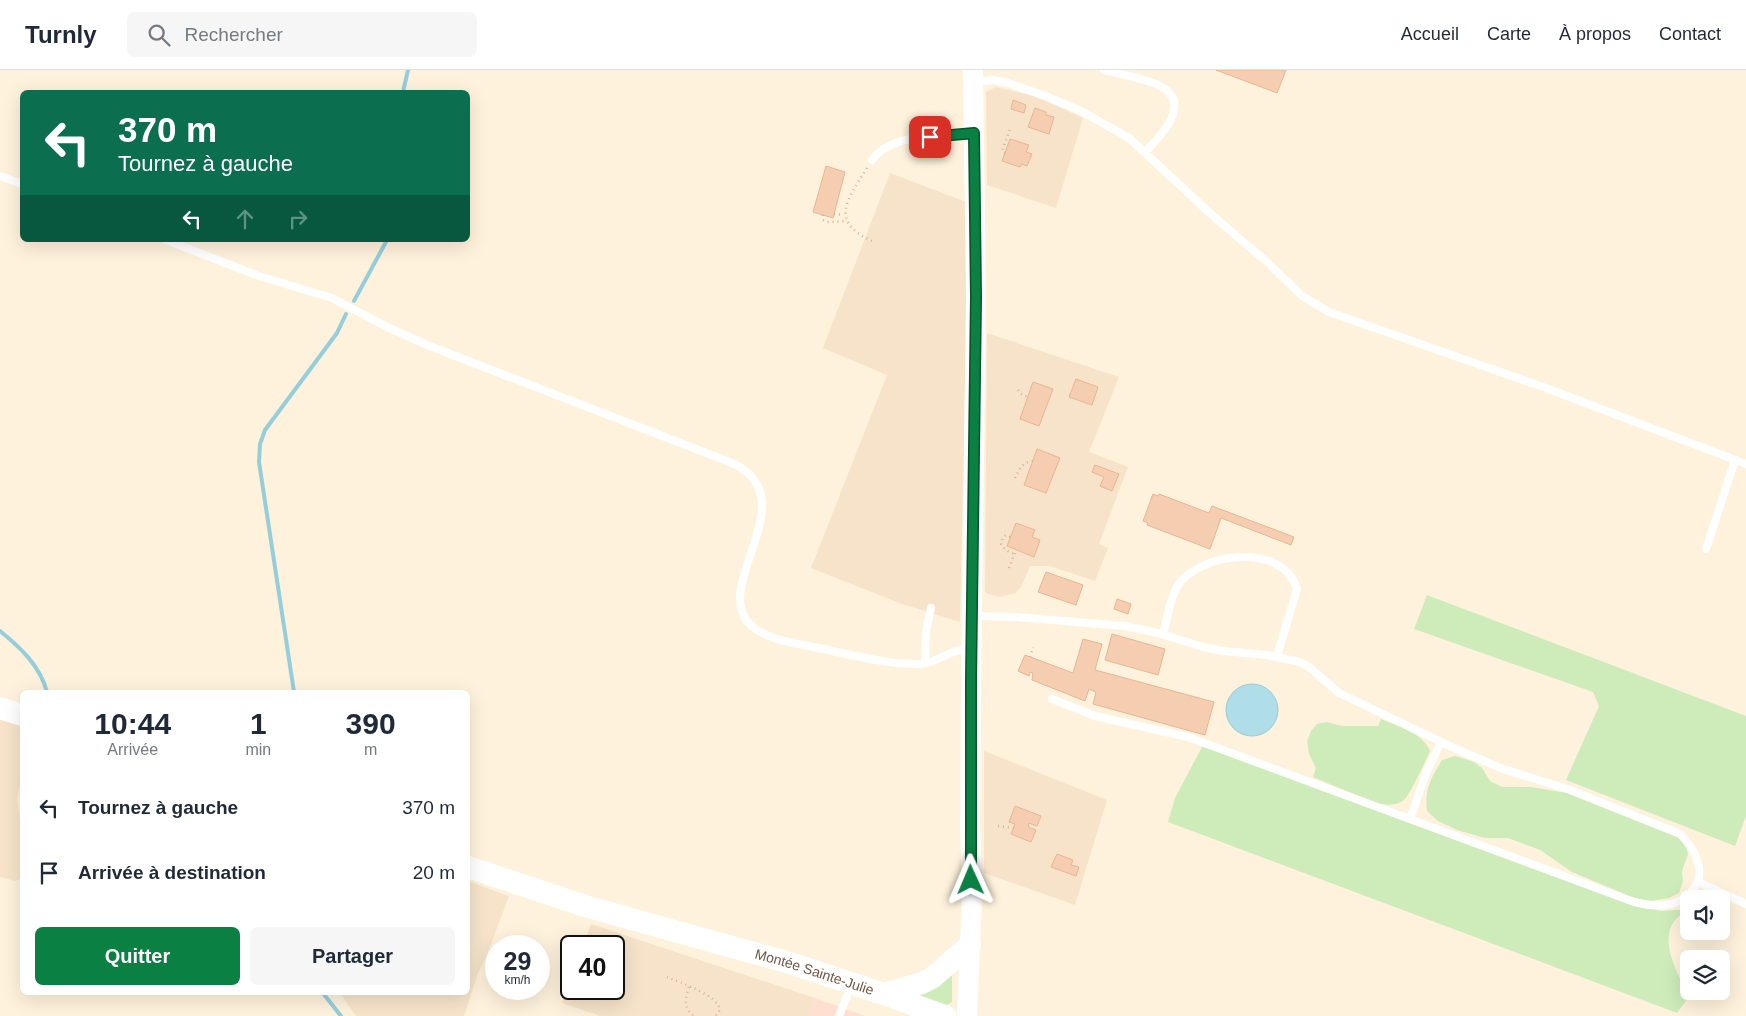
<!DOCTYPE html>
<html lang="fr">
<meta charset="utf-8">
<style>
:root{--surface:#fff;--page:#f6f6f7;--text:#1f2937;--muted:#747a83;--line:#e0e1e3;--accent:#0b8043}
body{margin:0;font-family:Arial,sans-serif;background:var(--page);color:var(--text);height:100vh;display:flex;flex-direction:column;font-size:19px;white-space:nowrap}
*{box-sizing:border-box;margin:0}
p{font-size:16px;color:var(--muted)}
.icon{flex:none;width:28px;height:28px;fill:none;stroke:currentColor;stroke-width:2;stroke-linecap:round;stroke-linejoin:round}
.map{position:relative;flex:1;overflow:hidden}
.panel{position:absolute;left:20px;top:620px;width:450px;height:305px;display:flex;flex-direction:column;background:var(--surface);border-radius:8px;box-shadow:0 5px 20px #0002}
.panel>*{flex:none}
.hud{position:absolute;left:20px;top:20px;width:450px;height:152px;border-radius:8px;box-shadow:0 5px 20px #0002;background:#0b6e4f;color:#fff;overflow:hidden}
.fabs{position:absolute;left:1680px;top:820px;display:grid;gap:10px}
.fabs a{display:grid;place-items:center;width:50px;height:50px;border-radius:8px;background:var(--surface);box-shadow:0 5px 20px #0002;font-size:25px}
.speed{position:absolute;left:485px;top:865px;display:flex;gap:10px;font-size:25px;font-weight:700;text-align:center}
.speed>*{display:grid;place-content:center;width:65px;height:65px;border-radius:50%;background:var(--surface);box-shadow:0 5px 20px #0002;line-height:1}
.speed small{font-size:12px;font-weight:400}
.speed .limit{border:2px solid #111;border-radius:8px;background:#fff;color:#111}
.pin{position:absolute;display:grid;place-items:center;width:42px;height:42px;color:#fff;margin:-21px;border-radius:10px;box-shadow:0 2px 8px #0006}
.me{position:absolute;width:55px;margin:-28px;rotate:359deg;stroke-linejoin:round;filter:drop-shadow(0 0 4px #0008)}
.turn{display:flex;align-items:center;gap:18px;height:105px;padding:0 15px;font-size:22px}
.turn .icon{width:65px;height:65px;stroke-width:2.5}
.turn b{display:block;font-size:35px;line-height:42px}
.lanes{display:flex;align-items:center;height:48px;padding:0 15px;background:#0003;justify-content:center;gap:25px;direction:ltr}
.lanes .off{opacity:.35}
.eta{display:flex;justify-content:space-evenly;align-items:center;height:85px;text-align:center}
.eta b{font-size:30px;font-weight:700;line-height:35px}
.cta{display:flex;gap:10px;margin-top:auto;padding:10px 15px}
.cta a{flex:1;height:58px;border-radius:8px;background:var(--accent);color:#fff;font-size:20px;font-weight:700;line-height:58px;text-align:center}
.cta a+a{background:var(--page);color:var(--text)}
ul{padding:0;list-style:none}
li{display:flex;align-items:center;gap:15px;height:65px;padding:0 15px}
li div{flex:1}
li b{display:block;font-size:19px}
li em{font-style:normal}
header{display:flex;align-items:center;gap:30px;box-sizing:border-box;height:70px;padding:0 25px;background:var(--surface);border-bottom:1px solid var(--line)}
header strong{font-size:24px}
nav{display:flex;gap:28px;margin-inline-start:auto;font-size:18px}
.search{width:350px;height:45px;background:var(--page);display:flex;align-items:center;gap:12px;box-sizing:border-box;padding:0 18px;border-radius:8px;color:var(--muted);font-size:19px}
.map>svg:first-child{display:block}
.residential{fill:#f6e3ca}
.commercial{fill:#ffdfcf}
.green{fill:#cdecba}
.water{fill:#b0dee8;stroke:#95cedb}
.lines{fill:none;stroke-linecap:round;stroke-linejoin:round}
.stream{stroke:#95cedb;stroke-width:4}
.building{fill:#f5ceb1;stroke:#e9b591}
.path{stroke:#d9b295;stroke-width:2.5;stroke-dasharray:1 4;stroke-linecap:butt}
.service{stroke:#fff;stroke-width:8}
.tertiary{stroke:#fff;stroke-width:20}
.secondary{stroke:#fff;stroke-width:22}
.route-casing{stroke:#07532c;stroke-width:12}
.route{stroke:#0b8043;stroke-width:9}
.labels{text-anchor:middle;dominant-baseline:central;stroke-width:4;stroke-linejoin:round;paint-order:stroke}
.street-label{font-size:14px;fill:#745644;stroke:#fff5e4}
</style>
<header>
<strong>Turnly</strong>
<div class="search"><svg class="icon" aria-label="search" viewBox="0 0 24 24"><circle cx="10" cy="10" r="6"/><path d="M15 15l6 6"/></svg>Rechercher</div>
<nav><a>Accueil</a><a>Carte</a><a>À propos</a><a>Contact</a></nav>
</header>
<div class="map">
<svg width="1746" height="946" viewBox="0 0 1746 946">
<rect width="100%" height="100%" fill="#fef2dc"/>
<path class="residential" d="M996 17 1034 26 1083 48 1056 138 987 115 986 22Z
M890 103 966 132V270L960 552 902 534 811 498 887 305 823 278Z
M987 263 1119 307 1089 382 1128 397 1099 474 1108 478 1095 511 1050 496H1030L1021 517 1015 523 999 527 985 523Z
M0 649 22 656V702L17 728 20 752 22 761V808L15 811 0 807Z
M984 681 1107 730 1075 835 984 803Z
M468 811 509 826 486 887 478 903 464 946H356L340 923 468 922Z
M591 854 815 928 808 946H600L562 933 571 908V919H614V876H583Z"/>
<path class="commercial" d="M815 928 865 946H808Z"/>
<path class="green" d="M1427 525 1746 646V746L1735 776 1566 710 1599 636 1593 622 1414 559Z
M1381 649C1399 657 1422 662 1430 681 1426 690 1410 725 1404 730 1395 737 1383 735 1373 732L1313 707 1316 698 1309 684 1307 671 1311 661 1317 654 1327 652 1342 656H1378Z
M1203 675 1309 716 1634 835 1662 841 1689 839C1685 842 1680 845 1676 849 1657 870 1679 906 1689 927L1677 943 1168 752 1175 728Z
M1455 686 1474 692 1482 698 1490 711 1502 717H1531L1573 724 1671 763 1680 768 1686 776 1688 784 1682 801 1683 811 1679 823 1669 828 1650 831 1634 828 1572 802 1540 780 1508 768H1485L1457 760 1438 751 1427 741C1424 720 1431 708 1442 690Z
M952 905V932L945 936 914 923Z"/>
<path class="water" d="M1226 640a26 26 0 1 1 52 0a26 26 0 1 1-52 0Z"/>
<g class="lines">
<path class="stream" d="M403 22 408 0
M354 231 387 170
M0 561C21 578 40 596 47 622
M294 622 259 392 260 374 265 360 337 263 346 244
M322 922 341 946"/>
</g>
<path class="building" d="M1216 0H1286L1277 23Z
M1013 30 1026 35 1024 43 1011 39Z
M1035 38 1046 42V45L1054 47 1049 64 1028 57Z
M1010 69 1029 75 1026 82 1032 84 1027 96 1022 94 1020 97 1002 91Z
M826 96 845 102 833 148 813 142Z
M1076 309 1098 317 1092 335 1069 327Z
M1033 312 1053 319 1039 356 1020 349Z
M1037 379 1060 388 1046 423 1024 415Z
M1095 395 1119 404 1112 421 1100 416 1104 407 1092 402Z
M1153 424 1158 426 1159 424 1209 443 1212 436 1294 467 1291 475 1221 448 1210 479 1147 455 1148 453 1143 451Z
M1016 453 1035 460 1032 467 1040 470 1034 487 1007 476Z
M1046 502 1083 515 1076 535 1038 522Z
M1117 529 1131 534 1128 544 1114 539Z
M1112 564 1165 579 1158 605 1105 590Z
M1083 569 1102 574 1095 600 1214 632 1205 665 1093 634 1096 622 1089 619 1085 631 1032 610 1033 603 1030 602 1029 606 1018 601 1025 585 1073 603Z
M1015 736 1041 746 1037 756 1029 753 1028 757 1036 760 1031 772 1011 764 1015 754 1009 752Z
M1057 784 1073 790 1071 795 1079 797 1076 806 1051 797Z"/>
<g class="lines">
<path class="path" d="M1005 83 1002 81 1010 59
M867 98C848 129 828 151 872 171
M834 144 844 145
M823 145V150L827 152 846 151
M1018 320 1021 324 1028 327
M1015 408C1020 399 1022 392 1033 391
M1010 467 1006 465 1003 467 1001 474 1006 480 1014 484
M1009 498 1016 480
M1030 587 1033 577
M998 756 1014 758
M667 907C681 913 718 925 720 940L716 945 712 946
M689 917C685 928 683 940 695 946"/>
<path class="service" d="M1104 0C1119 4 1147 9 1160 16 1193 33 1161 66 1145 82
M974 12 994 10 1008 13 1048 27 1083 42 1129 68 1212 145 1267 192 1302 226 1329 242 1546 318 1746 394
M872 90C876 85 881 80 887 77 911 64 945 65 973 64
M0 106 22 114
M166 170 259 206 332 228 385 256 427 275 727 391C732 393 739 396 744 400 800 441 703 525 757 560 776 572 802 574 823 579 853 585 885 594 917 594 932 594 942 586 956 581 961 580 966 580 971 580
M1706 479 1735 390
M974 546 1016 547 1125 556 1158 563 1203 577 1223 581 1267 585 1300 592 1309 597 1339 623 1454 678 1503 699 1570 720 1680 764C1695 779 1708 802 1692 821 1687 827 1679 832 1672 834 1660 837 1646 835 1634 832L1188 667 1095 646 1052 629
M1163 564C1168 548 1170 523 1182 510 1208 482 1284 474 1297 519L1277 586
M925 593 926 561 931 538
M1410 749 1427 701 1441 672
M1698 812 1746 834
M839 946 847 926"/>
<path class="tertiary" d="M967 946 972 828 970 755 971 611 976 227 973 0"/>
<g class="secondary">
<path d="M0 638 22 645"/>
<path id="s1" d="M468 797 588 837 790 893 884 924 945 946"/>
<path d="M884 924 922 913 932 908 970 875"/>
</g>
</g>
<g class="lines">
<g class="route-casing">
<path id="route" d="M930 67 974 63 976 227 971 611V810"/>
</g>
<use href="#route" class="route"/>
</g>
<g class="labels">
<g class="street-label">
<text stroke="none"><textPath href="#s1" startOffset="362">Montée Sainte-Julie</textPath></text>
</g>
</g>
</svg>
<div class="fabs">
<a><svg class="icon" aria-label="sound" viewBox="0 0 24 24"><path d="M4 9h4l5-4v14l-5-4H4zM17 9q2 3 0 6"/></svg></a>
<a><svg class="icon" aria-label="layers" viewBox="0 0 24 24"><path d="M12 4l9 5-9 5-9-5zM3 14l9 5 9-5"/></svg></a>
</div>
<div class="speed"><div>29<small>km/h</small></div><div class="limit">40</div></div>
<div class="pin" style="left:930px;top:67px;background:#d93025"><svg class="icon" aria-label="arrive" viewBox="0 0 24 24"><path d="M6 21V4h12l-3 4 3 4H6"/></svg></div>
<svg class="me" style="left:971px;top:810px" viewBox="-20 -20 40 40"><path d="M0-17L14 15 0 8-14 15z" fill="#0b8043" stroke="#fff" stroke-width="4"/></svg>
<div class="hud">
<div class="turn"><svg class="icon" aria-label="left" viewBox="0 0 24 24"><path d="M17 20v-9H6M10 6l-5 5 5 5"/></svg><div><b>370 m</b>Tournez à gauche</div></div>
<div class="lanes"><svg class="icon" aria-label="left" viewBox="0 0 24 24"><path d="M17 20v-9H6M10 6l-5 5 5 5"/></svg><svg class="icon off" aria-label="ahead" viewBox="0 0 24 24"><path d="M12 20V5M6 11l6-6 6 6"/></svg><svg class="icon off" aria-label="right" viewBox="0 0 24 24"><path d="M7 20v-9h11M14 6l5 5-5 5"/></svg></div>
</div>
<section class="panel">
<div class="eta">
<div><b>10:44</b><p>Arrivée</p></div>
<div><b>1</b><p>min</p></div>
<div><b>390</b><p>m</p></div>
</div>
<ul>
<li><svg class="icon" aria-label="left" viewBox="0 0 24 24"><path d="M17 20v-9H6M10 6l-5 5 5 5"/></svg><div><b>Tournez à gauche</b></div><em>370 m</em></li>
<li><svg class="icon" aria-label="arrive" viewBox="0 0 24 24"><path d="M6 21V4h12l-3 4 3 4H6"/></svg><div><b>Arrivée à destination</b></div><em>20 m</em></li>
</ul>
<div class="cta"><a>Quitter</a><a>Partager</a></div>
</section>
</div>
